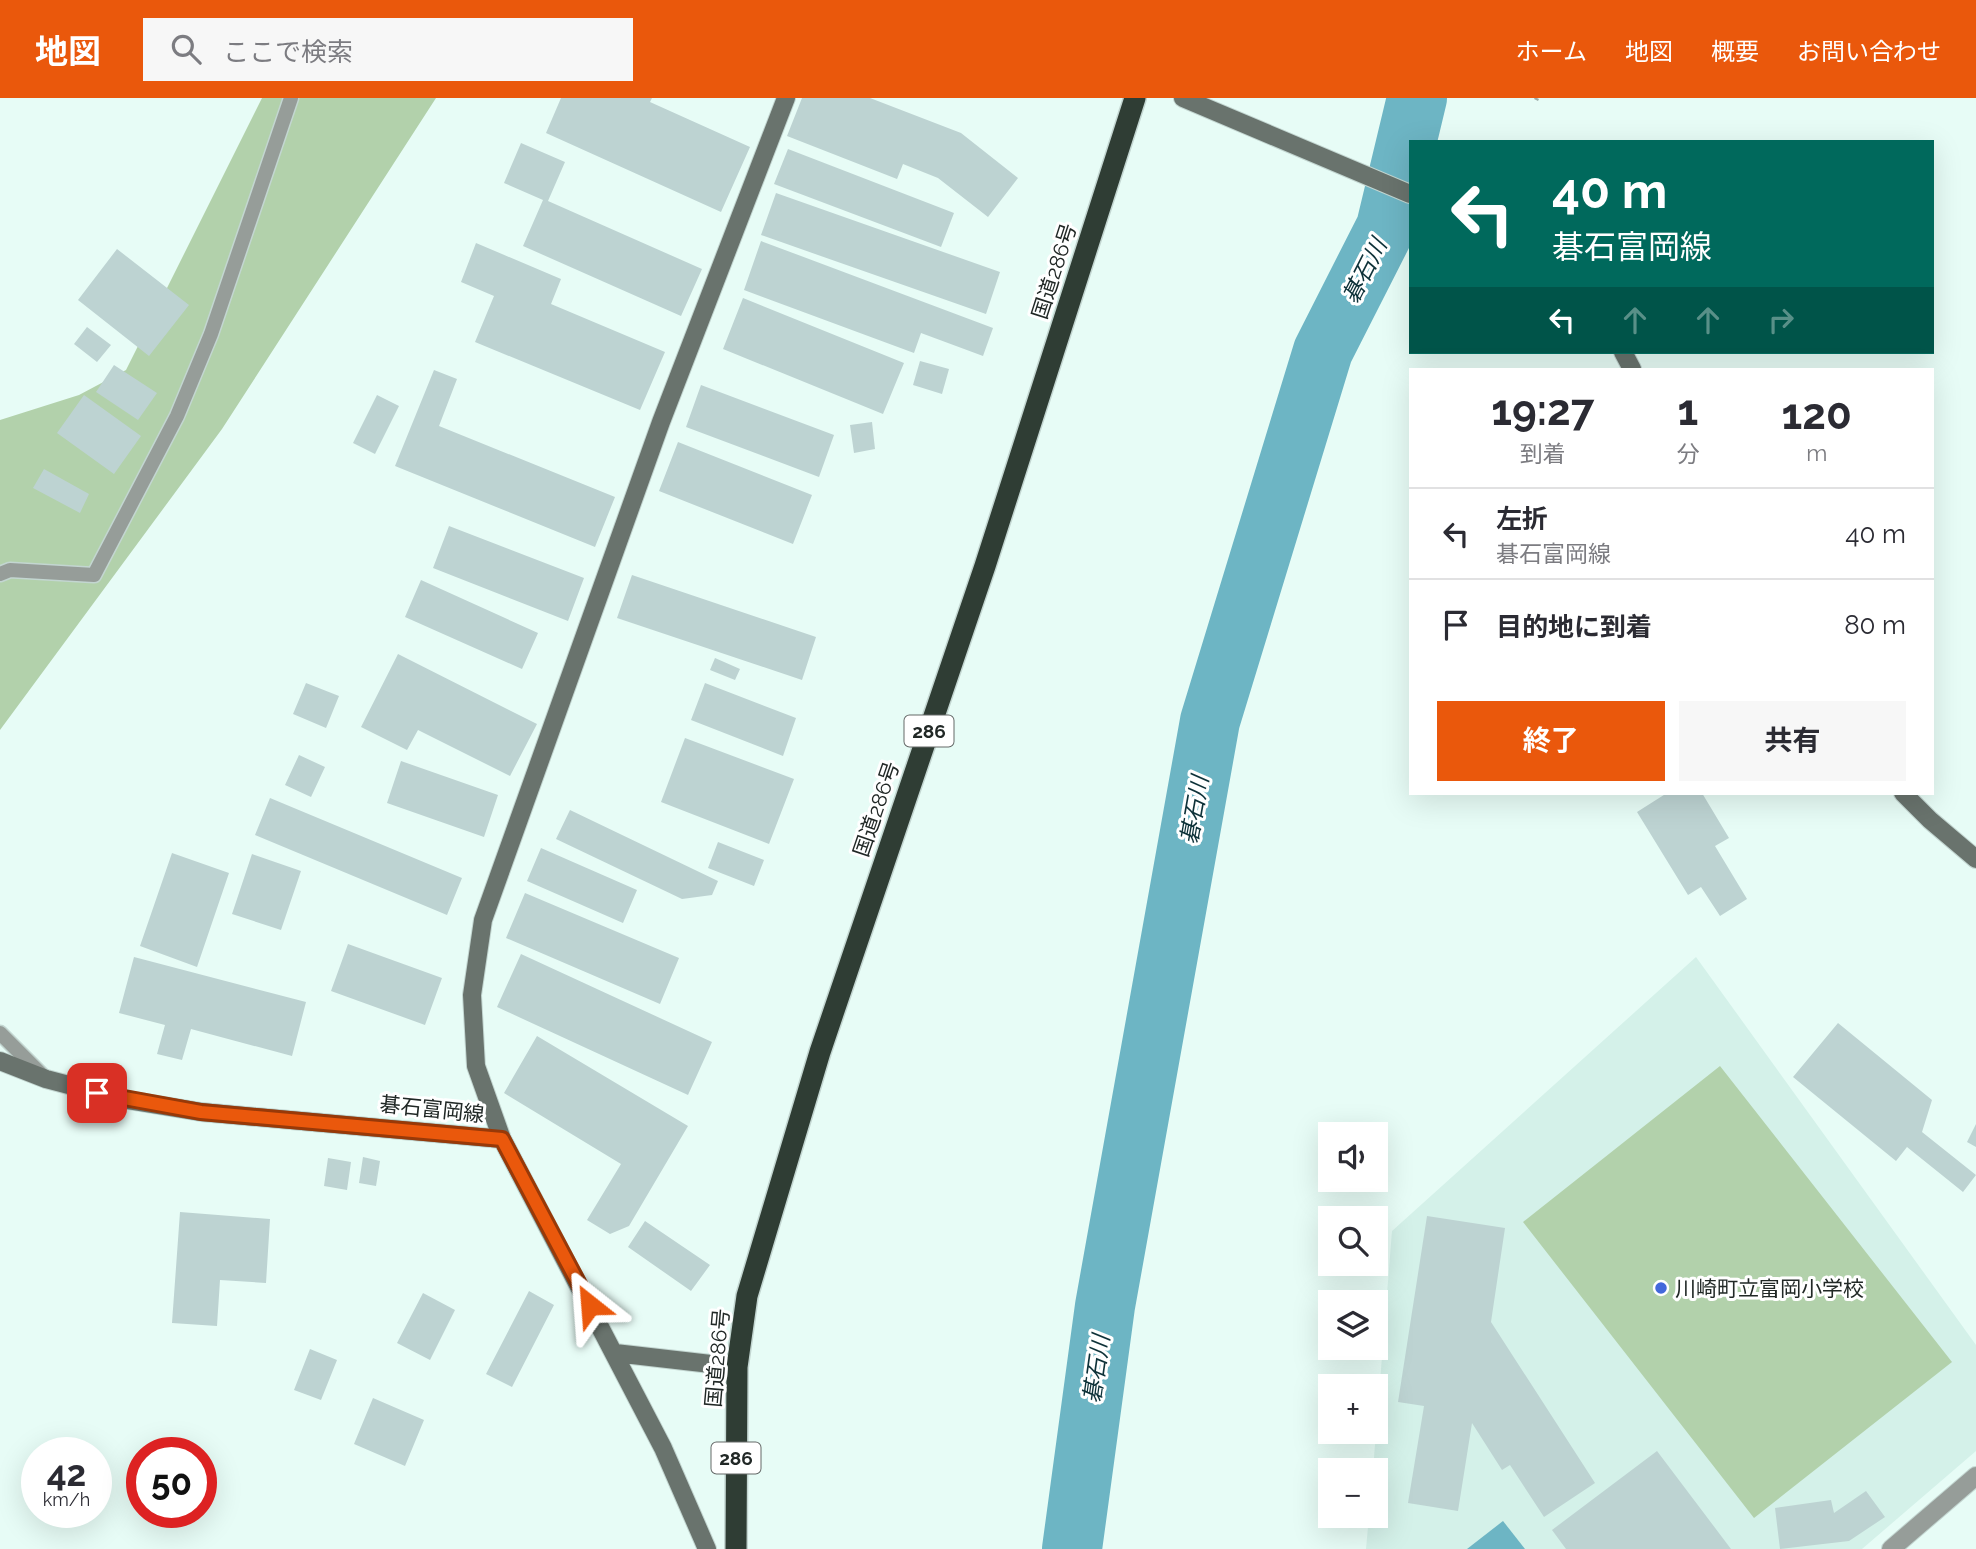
<!DOCTYPE html>
<html lang="ja">
<meta charset="utf-8">
<style>
:root{--surface:#fff;--page:#f7f7f7;--text:#2b2b33;--muted:#7c7c81;--line:#e1e1e2;--accent:#ea580c}
body{margin:0;font-family:Raleway,"Noto Sans JP",sans-serif;background:var(--page);color:var(--text);height:100vh;display:flex;flex-direction:column;font-size:26px;white-space:nowrap}
*{box-sizing:border-box;margin:0}
p{font-size:23px;color:var(--muted)}
.icon{flex:none;width:38px;height:38px;fill:none;stroke:currentColor;stroke-width:2;stroke-linecap:round;stroke-linejoin:round}
.map{position:relative;flex:1;overflow:hidden}
.drawer{position:absolute;left:1409px;top:270px;width:525px;height:427px;display:flex;flex-direction:column;background:var(--surface);border-radius:0px;box-shadow:0 7px 28px #0002}
.drawer>*{flex:none}
.top-card{position:absolute;left:1409px;top:42px;width:525px;height:214px;border-radius:0px;box-shadow:0 7px 28px #0002;background:#00695c;color:#fff;overflow:hidden}
.buttons{position:absolute;left:1318px;top:1024px;display:grid;gap:14px}
.buttons a{display:grid;place-items:center;width:70px;height:70px;border-radius:0px;background:var(--surface);box-shadow:0 7px 28px #0002;font-size:35px}
.speed{position:absolute;left:21px;top:1339px;display:flex;gap:14px;font-size:35px;font-weight:700;text-align:center}
.speed>*{display:grid;place-content:center;width:91px;height:91px;border-radius:50%;background:var(--surface);box-shadow:0 7px 28px #0002;line-height:1}
.speed small{font-size:18px;font-weight:400}
.speed .limit{border:10px solid #d22;background:#fff;color:#111}
.pin{position:absolute;display:grid;place-items:center;width:60px;height:60px;color:#fff;margin:-30px;border-radius:14px;box-shadow:0 4px 10px #0006}
.me{position:absolute;width:77px;margin:-38px;rotate:332deg;stroke-linejoin:round;filter:drop-shadow(0 0 5px #0008)}
.turn{display:flex;align-items:center;gap:24px;height:147px;padding:0 28px;font-size:32px}
.turn .icon{width:91px;height:91px;stroke-width:2.5}
.turn b{display:block;font-size:49px;line-height:60px}
.lanes{display:flex;align-items:center;height:66px;padding:0 28px;background:#0003;justify-content:center;gap:35px;direction:ltr}
.lanes .off{opacity:.35}
.eta{display:flex;justify-content:space-evenly;align-items:center;height:119px;text-align:center}
.eta b{font-size:42px;font-weight:700;line-height:49px}
.action{display:flex;gap:14px;margin-top:auto;padding:14px 28px}
.action a{flex:1;height:80px;border-radius:0px;background:var(--accent);color:#fff;font-size:28px;font-weight:700;line-height:80px;text-align:center}
.action a+a{background:var(--page);color:var(--text)}
ul{padding:0;list-style:none}
li{display:flex;align-items:center;gap:21px;height:91px;padding:0 28px;border-top:2px solid var(--line)}
li div{flex:1}
li b{display:block;font-size:26px}
li em{font-style:normal}
header{display:flex;align-items:center;gap:42px;box-sizing:border-box;height:98px;padding:0 35px;background:var(--accent);color:#fff}
header strong{font-size:33px}
nav{display:flex;gap:38px;margin-inline-start:auto;font-size:24px}
.search{width:490px;height:63px;background:var(--page);display:flex;align-items:center;gap:18px;box-sizing:border-box;padding:0 24px;border-radius:0px;color:var(--muted);font-size:26px}
.map>svg:first-child{display:block}
.built{fill:#d4f1e9}
.green{fill:#b2d1ab}
.water{fill:#6db5c4}
.lines{fill:none;stroke-linecap:round;stroke-linejoin:round}
.river{stroke:#6db5c4;stroke-width:60}
.building{fill:#bdd3d2}
.lane-casing{stroke:#c3d6d1;stroke-width:17}
.street-casing{stroke:#c3d6d1;stroke-width:20}
.secondary-casing{stroke:#c3d6d1;stroke-width:20}
.highway-casing{stroke:#c3d6d1;stroke-width:24}
.path{stroke:#9caba7;stroke-width:4.5;stroke-dasharray:3.5 3.5;stroke-linecap:butt}
.lane{stroke:#969d99;stroke-width:14}
.street{stroke:#969d99;stroke-width:18}
.secondary{stroke:#69736d;stroke-width:18}
.highway{stroke:#2f3d34;stroke-width:21}
.route-casing{stroke:#983908;stroke-width:18}
.route{stroke:#ea580c;stroke-width:12}
.poi-dot{fill:#4368db;stroke:#fff;stroke-width:2.5}
.labels{text-anchor:middle;dominant-baseline:central;stroke-width:6;stroke-linejoin:round;paint-order:stroke}
.shield{fill:#fff;stroke:#646867;stroke-width:2}
.shield-label{font-size:19px;font-weight:bold;fill:#212826}
.street-label{font-size:21px;fill:#212826;stroke:#fff}
.poi-label{font-size:21px;fill:#212826;stroke:#fff;text-anchor:start}
.water-label{font-size:23px;font-style:italic;fill:#0d3138;stroke:#fff}
</style>
<header>
<strong>地図</strong>
<div class="search"><svg class="icon" aria-label="search" viewBox="0 0 24 24"><circle cx="10" cy="10" r="6"/><path d="M15 15l6 6"/></svg>ここで検索</div>
<nav><a>ホーム</a><a>地図</a><a>概要</a><a>お問い合わせ</a></nav>
</header>
<div class="map">
<svg width="1976" height="1451" viewBox="0 0 1976 1451">
<rect width="100%" height="100%" fill="#e7fcf6"/>
<path class="built" d="M1696 859 1976 1247V1353L1862 1451H1366L1369 1418H1376V1372H1373L1392 1133Z"/>
<path class="green" d="M262 0H436L222 331 0 632V322L79 297 126 272Z
M1720 968 1952 1264 1754 1420 1523 1124Z"/>
<path class="water" d="M1503 1423 1525 1451H1467Z"/>
<g class="lines">
<path class="river" d="M1072 1451 1105 1208 1210 623 1323 253 1386 129 1417 0"/>
</g>
<path class="building" d="M561 0H652L650 4 750 49 721 114 546 35Z
M802 0H870L961 35 1018 80 988 119 938 80 903 66 897 81 787 38Z
M521 45 565 64 548 103 702 171 681 218 523 148 543 102 504 85Z
M788 51 954 115 941 149 774 86Z
M776 95 1000 174 986 216 761 137Z
M761 143 993 230 983 258 921 235 914 255 744 192Z
M476 145 561 181 551 206 665 254 640 312 475 244 494 198 461 184Z
M117 151 189 207 149 258 78 202Z
M743 200 904 265 883 316 723 251Z
M87 229 111 247 97 264 74 246Z
M920 263 949 271 942 296 913 287Z
M114 267 157 295 138 322 96 294Z
M434 272 457 281 439 328 615 399 595 449 395 368Z
M701 287 834 337 819 379 686 329Z
M84 297 141 338 114 376 57 335Z
M377 297 399 308 375 356 353 345Z
M872 324 875 351 854 355 850 327Z
M678 344 812 397 793 446 659 393Z
M44 371 89 396 80 415 33 390Z
M449 428 584 480 568 523 433 470Z
M632 477 816 539 802 582 617 520Z
M421 482 538 535 522 571 405 519Z
M398 556 537 626 510 678 418 632 407 652 361 629Z
M715 560 740 571 735 582 710 572Z
M306 585 339 598 326 630 293 616Z
M705 585 796 620 783 658 691 622Z
M685 640 794 681 769 746 661 704Z
M299 657 325 669 311 699 285 687Z
M401 663 498 697 484 739 387 705Z
M1667 695H1702L1729 740 1715 748 1747 801 1720 818 1701 789 1688 797 1637 714Z
M270 700 462 780 447 817 255 737Z
M570 712 718 783 712 797 682 801 556 741Z
M718 744 764 762 754 788 708 770Z
M541 750 637 792 623 825 527 783Z
M172 755 229 775 197 869 140 848Z
M252 756 301 773 281 832 232 816Z
M525 795 679 860 660 906 506 840Z
M348 846 442 880 425 927 331 893Z
M521 856 712 944 688 997 497 909Z
M134 859 306 904 292 958 191 931 182 962 157 956 165 927 119 915Z
M1838 925 1932 1002 1922 1034 1976 1077 1963 1094 1907 1049 1896 1063 1793 979Z
M537 938 688 1028 629 1128 610 1136 587 1122 621 1066 504 995Z
M1976 1026V1049L1967 1044Z
M363 1059 380 1063 376 1088 359 1085Z
M328 1060 351 1064 347 1092 324 1088Z
M180 1114 270 1121 266 1185 220 1182 217 1228 172 1225Z
M1427 1118 1505 1130 1491 1224 1595 1385 1544 1419 1510 1367 1502 1372 1472 1325 1458 1413 1408 1405 1424 1308 1398 1304Z
M645 1123 710 1167 691 1193 628 1149Z
M529 1193 554 1207 512 1289 486 1276Z
M423 1195 455 1212 430 1262 397 1245Z
M310 1251 337 1262 321 1302 294 1292Z
M373 1300 424 1322 405 1368 354 1346Z
M1657 1353 1731 1451H1566L1552 1432Z
M1866 1393 1885 1419 1849 1443 1780 1451 1775 1410 1831 1402 1834 1415Z"/>
<g class="lines">
<g class="lane-casing">
<path id="lane" d="M0 476 10 472 94 477 177 318 211 236 291 0
M0 935 43 978"/>
</g>
<g class="street-casing">
<path id="street" d="M1891 1451 1976 1378"/>
</g>
<g class="secondary-casing">
<path id="secondary" d="M1183 0 1410 96
M1623 254 1632 271
M1903 695 1930 722 1976 761
M0 963 46 981 122 1001 201 1014 502 1041 663 1350 707 1451
M502 1041 476 968 472 897 483 822 661 324 786 0
M615 1255 737 1269"/>
</g>
<g class="highway-casing">
<path id="highway" d="M736 1451 737 1269 747 1198 820 954 985 468 1135 0"/>
</g>
<path class="path" d="M1536 2 1537 0"/>
<use href="#lane" class="lane"/>
<use href="#street" class="street"/>
<use href="#secondary" class="secondary"/>
<use href="#highway" class="highway"/>
</g>
<g class="lines">
<g class="route-casing">
<path id="route" d="M97 995 201 1014 502 1041 590 1207"/>
</g>
<use href="#route" class="route"/>
</g>
<circle class="poi-dot" cx="1661" cy="1190" r="7"/>
<g class="labels">
<g class="shield">
<rect x="904.5" y="617.5" width="49" height="31" rx="5"/>
<rect x="711.5" y="1344.5" width="49" height="31" rx="5"/>
</g>
<g class="shield-label">
<text x="929" y="633">286</text>
<text x="736" y="1360">286</text>
</g>
<g class="street-label">
<text transform="translate(1054 173) rotate(-72)">国道286号</text>
<text transform="translate(876 711) rotate(-71)">国道286号</text>
<text transform="translate(432 1011) rotate(6)">碁石富岡線</text>
<text transform="translate(717 1260) rotate(-85)">国道286号</text>
</g>
<g class="poi-label">
<text x="1675" y="1190">川崎町立富岡小学校</text>
</g>
<g class="water-label">
<text transform="translate(1364 173) rotate(-63)">碁石川</text>
<text transform="translate(1194 712) rotate(-80)">碁石川</text>
<text transform="translate(1096 1271) rotate(-82)">碁石川</text>
</g>
</g>
</svg>
<div class="buttons">
<a><svg class="icon" aria-label="sound" viewBox="0 0 24 24"><path d="M4 9h4l5-4v14l-5-4H4zM17 9q2 3 0 6"/></svg></a>
<a><svg class="icon" aria-label="search" viewBox="0 0 24 24"><circle cx="10" cy="10" r="6"/><path d="M15 15l6 6"/></svg></a>
<a><svg class="icon" aria-label="layers" viewBox="0 0 24 24"><path d="M12 4l9 5-9 5-9-5zM3 14l9 5 9-5"/></svg></a>
<a>+</a>
<a>−</a>
</div>
<div class="speed"><div>42<small>km/h</small></div><div class="limit">50</div></div>
<div class="pin" style="left:97px;top:995px;background:#d93025"><svg class="icon" aria-label="arrive" viewBox="0 0 24 24"><path d="M6 21V4h12l-3 4 3 4H6"/></svg></div>
<svg class="me" style="left:590px;top:1207px" viewBox="-20 -20 40 40"><path d="M0-17L14 15 0 8-14 15z" fill="#ea580c" stroke="#fff" stroke-width="4"/></svg>
<div class="top-card">
<div class="turn"><svg class="icon" aria-label="left" viewBox="0 0 24 24"><path d="M17 20v-9H6M10 6l-5 5 5 5"/></svg><div><b>40 m</b>碁石富岡線</div></div>
<div class="lanes"><svg class="icon" aria-label="left" viewBox="0 0 24 24"><path d="M17 20v-9H6M10 6l-5 5 5 5"/></svg><svg class="icon off" aria-label="ahead" viewBox="0 0 24 24"><path d="M12 20V5M6 11l6-6 6 6"/></svg><svg class="icon off" aria-label="ahead" viewBox="0 0 24 24"><path d="M12 20V5M6 11l6-6 6 6"/></svg><svg class="icon off" aria-label="right" viewBox="0 0 24 24"><path d="M7 20v-9h11M14 6l5 5-5 5"/></svg></div>
</div>
<section class="drawer">
<div class="eta">
<div><b>19:27</b><p>到着</p></div>
<div><b>1</b><p>分</p></div>
<div><b>120</b><p>m</p></div>
</div>
<ul>
<li><svg class="icon" aria-label="left" viewBox="0 0 24 24"><path d="M17 20v-9H6M10 6l-5 5 5 5"/></svg><div><b>左折</b><p>碁石富岡線</p></div><em>40 m</em></li>
<li><svg class="icon" aria-label="arrive" viewBox="0 0 24 24"><path d="M6 21V4h12l-3 4 3 4H6"/></svg><div><b>目的地に到着</b></div><em>80 m</em></li>
</ul>
<div class="action"><a>終了</a><a>共有</a></div>
</section>
</div>
